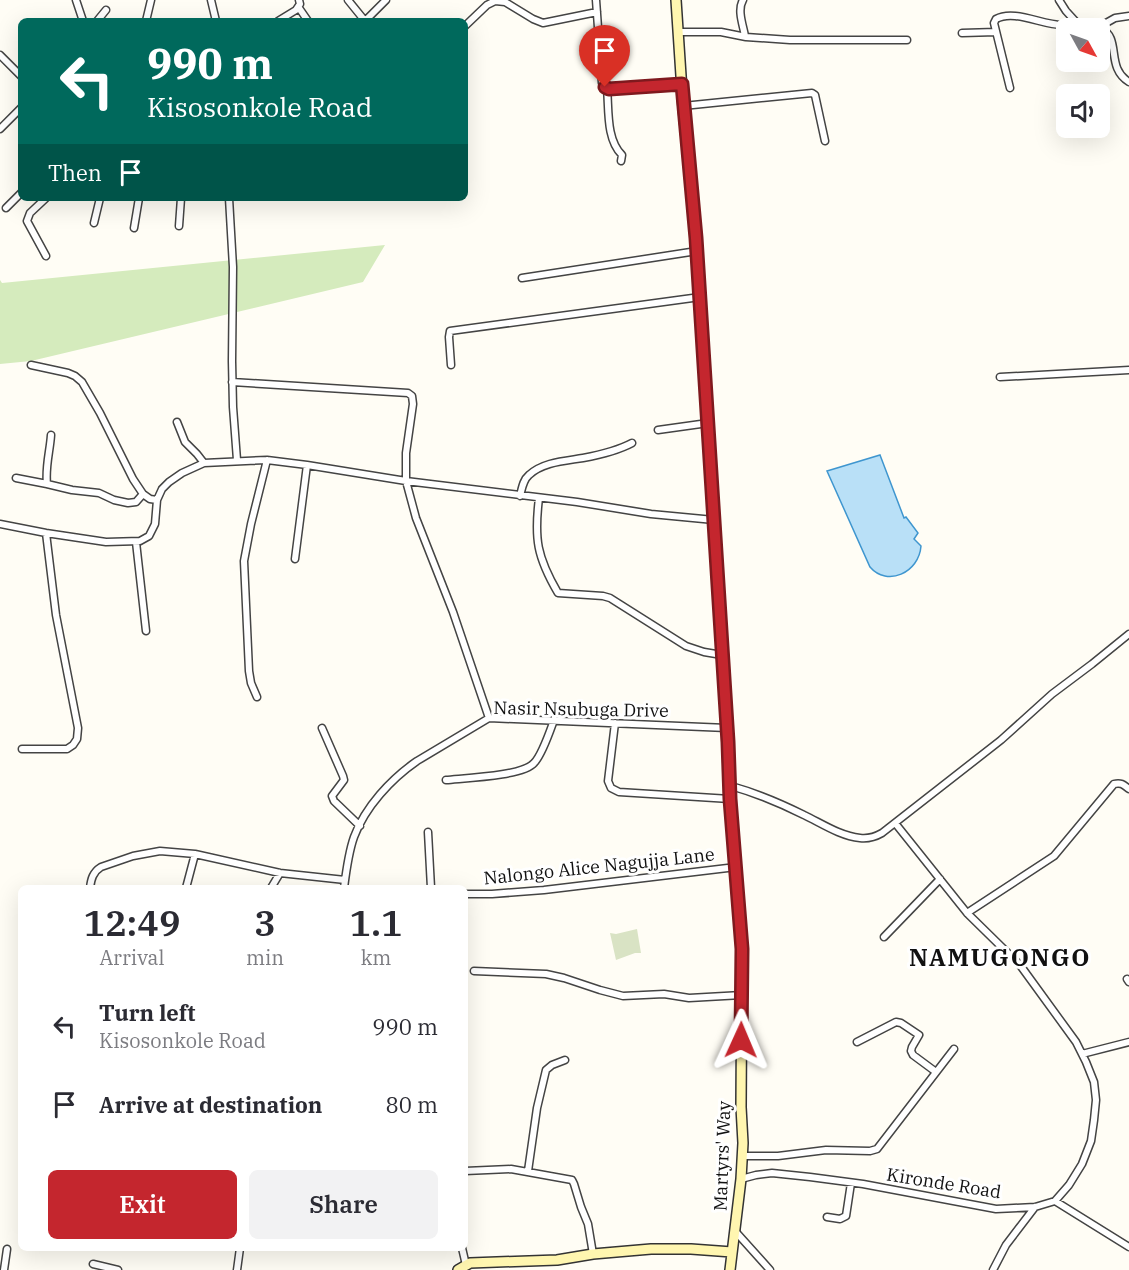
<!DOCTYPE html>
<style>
:root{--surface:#fff;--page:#f2f2f3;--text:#2b2b33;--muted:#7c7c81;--accent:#c4262e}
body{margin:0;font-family:"IBM Plex Serif",serif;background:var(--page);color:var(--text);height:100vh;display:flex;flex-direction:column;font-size:22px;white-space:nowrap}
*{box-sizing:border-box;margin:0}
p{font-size:20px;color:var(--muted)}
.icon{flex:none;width:33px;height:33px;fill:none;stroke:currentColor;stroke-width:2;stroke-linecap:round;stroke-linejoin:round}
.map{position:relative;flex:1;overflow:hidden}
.drawer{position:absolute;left:18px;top:885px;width:450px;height:366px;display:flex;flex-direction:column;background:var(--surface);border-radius:9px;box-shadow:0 6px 24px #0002}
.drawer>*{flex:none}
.banner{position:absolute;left:18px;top:18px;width:450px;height:183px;border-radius:9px;box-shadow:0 6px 24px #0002;background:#00695c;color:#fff;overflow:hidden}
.needle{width:39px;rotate:130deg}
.buttons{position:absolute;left:1056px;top:18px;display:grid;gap:12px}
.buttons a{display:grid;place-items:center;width:54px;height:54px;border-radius:9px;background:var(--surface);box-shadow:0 6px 24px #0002;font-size:30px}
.pin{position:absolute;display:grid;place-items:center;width:51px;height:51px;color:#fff;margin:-62px -26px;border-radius:50% 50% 50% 0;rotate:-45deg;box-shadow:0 0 6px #0007}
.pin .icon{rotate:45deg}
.me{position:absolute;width:66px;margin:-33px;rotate:1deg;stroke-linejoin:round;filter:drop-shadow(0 0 4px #0008)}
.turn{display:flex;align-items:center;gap:21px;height:126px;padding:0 30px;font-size:27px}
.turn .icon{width:78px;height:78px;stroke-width:2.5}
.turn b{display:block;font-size:42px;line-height:51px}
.then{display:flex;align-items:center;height:57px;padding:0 30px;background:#0003;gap:12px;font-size:22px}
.eta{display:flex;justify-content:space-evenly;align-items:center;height:102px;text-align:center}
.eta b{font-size:36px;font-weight:600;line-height:42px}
.primary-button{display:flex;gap:12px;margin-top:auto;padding:12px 30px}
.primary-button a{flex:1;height:69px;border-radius:9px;background:var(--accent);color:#fff;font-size:24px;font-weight:600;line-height:69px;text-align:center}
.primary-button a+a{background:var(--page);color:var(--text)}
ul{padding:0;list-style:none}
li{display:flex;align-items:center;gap:18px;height:78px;padding:0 30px}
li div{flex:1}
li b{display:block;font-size:22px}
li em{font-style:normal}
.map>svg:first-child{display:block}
.green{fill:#d5ebbd}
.cemetery{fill:#d9e3c4}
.water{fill:#b9e0f7;stroke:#3f96cf;stroke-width:1.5}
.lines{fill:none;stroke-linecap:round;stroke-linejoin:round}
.street-casing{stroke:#444;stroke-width:9}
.secondary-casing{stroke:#333;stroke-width:12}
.street{stroke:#fff;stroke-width:6}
.secondary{stroke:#fff6b0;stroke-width:9}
.route-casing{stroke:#7f191e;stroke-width:15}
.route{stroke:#c4262e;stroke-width:10}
.labels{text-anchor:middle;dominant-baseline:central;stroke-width:6;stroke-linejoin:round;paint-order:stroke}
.street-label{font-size:18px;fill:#111;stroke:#fff}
.district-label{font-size:24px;font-weight:bold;letter-spacing:1.5px;fill:#111;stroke:#fff}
</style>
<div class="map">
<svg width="1129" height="1270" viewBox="0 0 1129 1270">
<rect width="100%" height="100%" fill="#fffdf5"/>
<path class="green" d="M385 245 363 282 31 361 0 364V280L2 283Z"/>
<path class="cemetery" d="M637 929 641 953H635L616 960 610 933 616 934Z"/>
<path class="water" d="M880 455 904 518 906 517 918 533 914 539 921 546C919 573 887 587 870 567L827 471Z"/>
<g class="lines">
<g class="street-casing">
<path id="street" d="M76 0 83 21
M211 0 216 21
M348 0 365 21
M596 0 602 83 605 87 609 89 682 84
M743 0C737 10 743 25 745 36
M1059 0 1066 11 1077 23C1085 24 1093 24 1101 28 1122 39 1105 67 1129 82
M299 8 308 21
M97 21 106 10
M146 21 151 0
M278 21 296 10 300 4 299 0
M365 21 386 0
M465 26 487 5 495 1 505 2 533 19 543 23 597 12
M1099 27 1115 18 1129 16
M678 32H721L746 37 790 40H907
M962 33 996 32
M0 55 21 76
M607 88C609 110 606 139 622 155L621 161
M1010 88 994 23 996 19C1014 9 1042 25 1062 25 1067 25 1072 24 1077 23
M683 106 812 93 815 95 825 141
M0 129 21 108
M46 198 30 213 27 221 46 256
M229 198 233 267 232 361 233 407 237 460
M6 208 21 193
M94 223 100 198
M179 226 181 198
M134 228 139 198
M522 278 697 251
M31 365 68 373 75 376 82 382 100 413 133 479 143 494 150 499 157 500
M451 365 449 337 450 331 700 297
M1000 377 1129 370
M232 382 408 393 412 396 413 404 406 453V481L416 518 453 612 489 718
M177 422 185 442 197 454 204 463
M658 430 708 423
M51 435C50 451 45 467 47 484L72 490 99 493 114 500 128 503 136 502 143 494
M16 478 47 484
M520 496C522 488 523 480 529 475 543 462 565 461 583 458 599 455 617 451 632 443
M539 498C534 539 537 557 558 593L603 596 610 598 686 646 704 652 722 655
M0 524 46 533 106 542 140 541 149 536 155 524 157 500 162 489 169 482 182 473 204 463 267 460 307 465 406 481 577 502 651 514 714 520
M136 542 146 631
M295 559 307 465
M257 697 251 683 249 671 244 561 251 524 267 460
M615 723 608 781 611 788 619 792 730 799
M322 728 343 776 344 780 332 796 334 801 360 826
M22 749H67L73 745 77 739 78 728 56 615 46 533
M446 780C465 778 523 776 534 763 542 755 550 731 554 720
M731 786C756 793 780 803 804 815 821 823 840 836 860 838 868 839 875 837 882 833L1001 740 1052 694 1092 664 1129 634
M895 823 967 913 1020 965 1076 1042 1086 1062 1094 1082 1096 1100 1094 1120 1091 1141 1082 1164 1069 1185 1055 1201
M428 832 431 888
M90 888C91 879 93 872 101 867L133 856 160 851 195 854 280 873 345 880
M186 888 195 854
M271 888 280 873
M344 888C346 872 349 851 354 837 365 807 391 779 417 761L489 718 727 728
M465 894H492L544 890 736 867
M967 913 1054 856 1114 784C1121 782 1124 785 1129 789
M884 937 940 879
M474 971 546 974 564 978 600 990 623 996 664 994 689 998 742 995
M1127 979 1129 982
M857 1042 896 1022 901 1023 919 1035 912 1047 911 1051 913 1055 936 1072
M1082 1054 1129 1042
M742 1156H778L826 1150 870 1151 877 1149 954 1049
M465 1171 511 1169 572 1180 574 1184 581 1207 588 1224 593 1254
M528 1171 537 1108 546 1070 552 1065 565 1060
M741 1179 756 1175 772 1173 810 1177 863 1184 996 1209 1035 1207 1055 1201 1129 1247
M827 1217 840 1219 846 1216 851 1183
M735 1231 770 1270
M462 1248 466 1265
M93 1264 118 1270
M4 1270 7 1249
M237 1270 240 1248
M993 1270 1006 1245 1035 1207"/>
</g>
<g class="secondary-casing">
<path id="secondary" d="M676 0 683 106 696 238 728 742 730 799 742 949 741 1107 743 1143 741 1179 730 1270
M458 1270 470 1263 557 1260 593 1254 651 1249H691L732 1252"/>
</g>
<use href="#street" class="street"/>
<use href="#secondary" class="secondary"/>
</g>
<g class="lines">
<g class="route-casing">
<path id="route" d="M605 87 609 89 682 84 696 238 728 742 730 799 742 949 741 1040"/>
</g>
<use href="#route" class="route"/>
</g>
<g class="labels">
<g class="street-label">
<text transform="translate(581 709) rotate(1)">Nasir Nsubuga Drive</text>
<text transform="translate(599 866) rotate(-6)">Nalongo Alice Nagujja Lane</text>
<text transform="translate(722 1156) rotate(-88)">Martyrs' Way</text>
<text transform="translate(944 1183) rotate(9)">Kironde Road</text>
</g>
<g class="district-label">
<text x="1000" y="957">NAMUGONGO</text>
</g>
</g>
</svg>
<div class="buttons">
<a><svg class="needle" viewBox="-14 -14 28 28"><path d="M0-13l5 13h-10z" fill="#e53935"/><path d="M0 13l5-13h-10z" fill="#7c7c81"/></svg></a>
<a><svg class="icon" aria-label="sound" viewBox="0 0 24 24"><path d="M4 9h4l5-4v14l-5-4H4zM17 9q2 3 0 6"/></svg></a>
</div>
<div class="pin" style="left:605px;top:87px;background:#d93025"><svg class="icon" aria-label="arrive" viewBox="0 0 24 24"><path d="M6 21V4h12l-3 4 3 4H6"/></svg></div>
<svg class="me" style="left:741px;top:1040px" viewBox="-20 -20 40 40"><path d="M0-17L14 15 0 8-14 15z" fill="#c4262e" stroke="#fff" stroke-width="4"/></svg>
<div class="banner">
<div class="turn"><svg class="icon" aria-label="left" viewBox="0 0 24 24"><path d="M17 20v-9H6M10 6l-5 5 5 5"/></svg><div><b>990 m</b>Kisosonkole Road</div></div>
<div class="then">Then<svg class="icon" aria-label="arrive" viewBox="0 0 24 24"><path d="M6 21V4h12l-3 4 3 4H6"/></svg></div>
</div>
<section class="drawer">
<div class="eta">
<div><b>12:49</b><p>Arrival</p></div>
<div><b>3</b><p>min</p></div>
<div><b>1.1</b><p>km</p></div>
</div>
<ul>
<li><svg class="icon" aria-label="left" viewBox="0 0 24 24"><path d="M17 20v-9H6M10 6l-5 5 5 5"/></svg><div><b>Turn left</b><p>Kisosonkole Road</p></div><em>990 m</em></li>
<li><svg class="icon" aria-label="arrive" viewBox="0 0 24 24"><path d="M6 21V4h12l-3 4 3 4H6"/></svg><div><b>Arrive at destination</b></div><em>80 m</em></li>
</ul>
<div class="primary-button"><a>Exit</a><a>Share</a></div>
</section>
</div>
